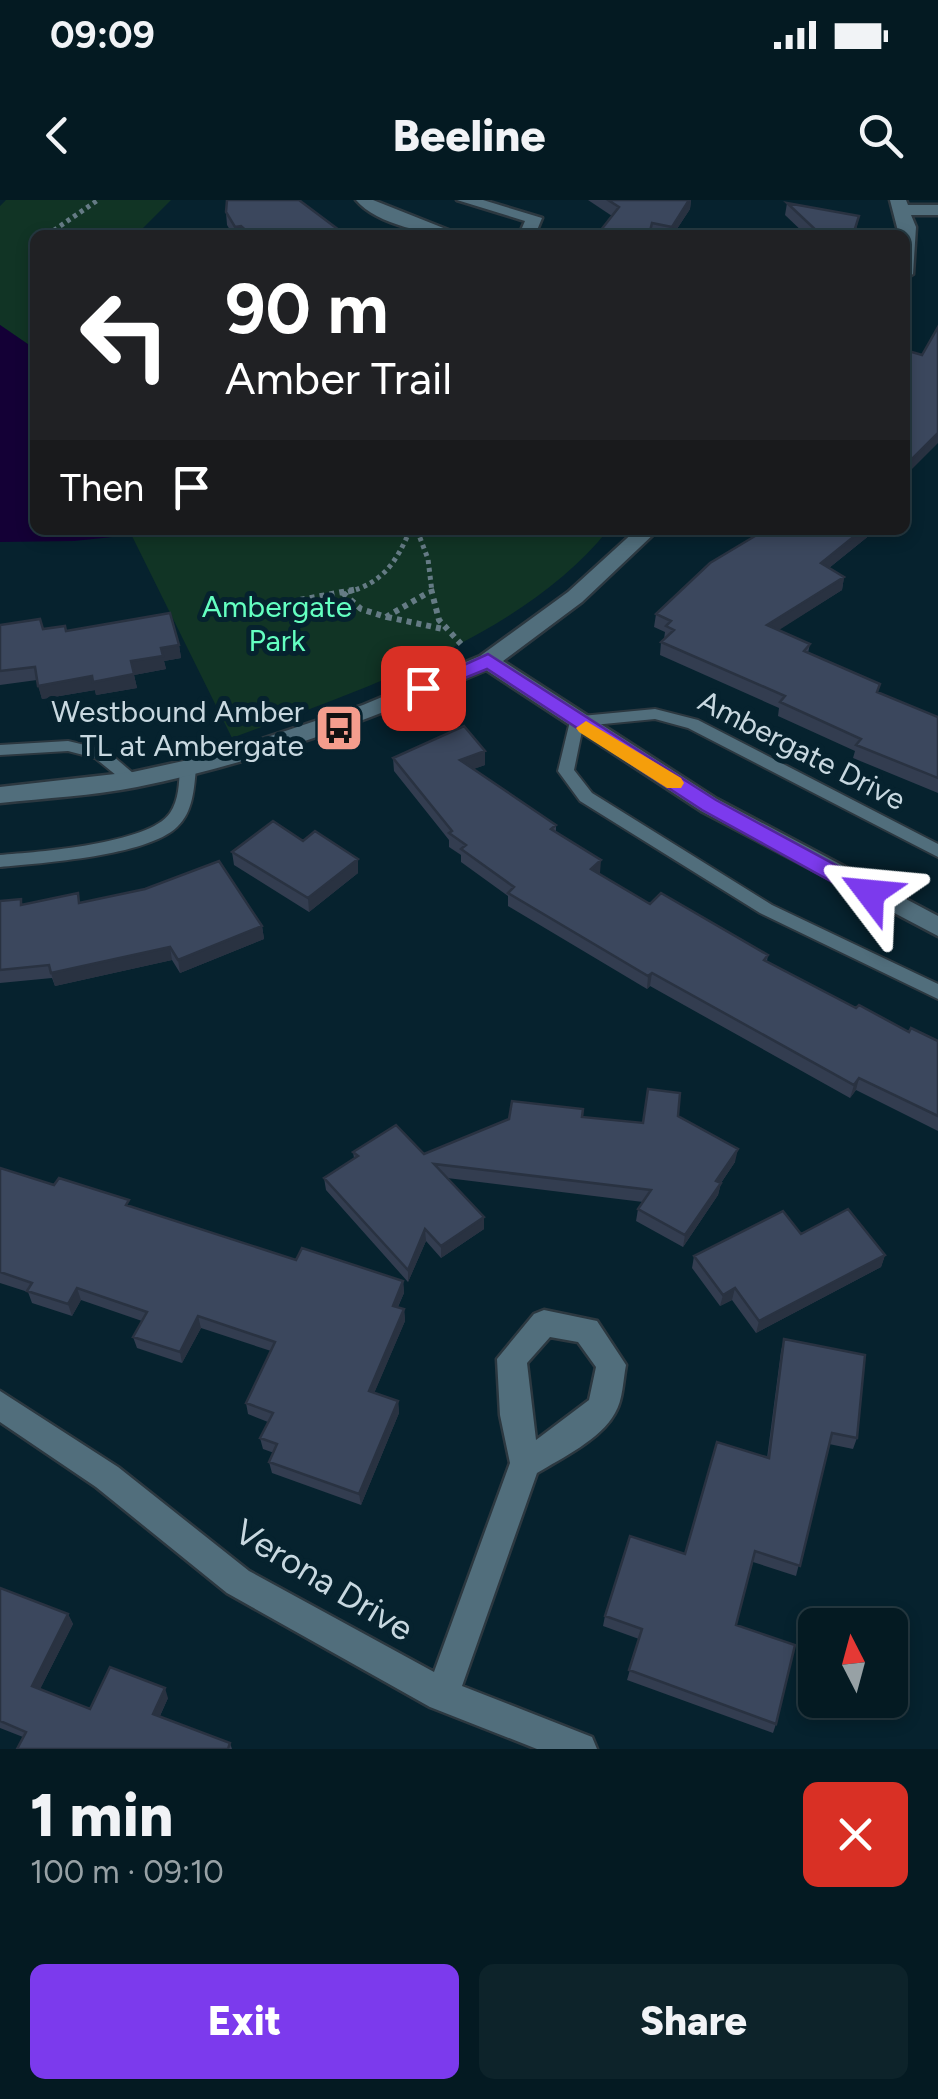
<!DOCTYPE html>
<meta charset="utf-8">
<style>
:root{--surface:#041a22;--page:#0d232a;--text:#f1f3f6;--muted:#97a1a5;--line:#253840;--accent:#7c3aed}
body{margin:0;font-family:Figtree,sans-serif;background:var(--page);color:var(--text);height:100vh;display:flex;flex-direction:column;font-size:38px;white-space:nowrap}
*{box-sizing:border-box;margin:0}
p{font-size:32px;color:var(--muted)}
.icon{flex:none;width:55px;height:55px;fill:none;stroke:currentColor;stroke-width:2;stroke-linecap:round;stroke-linejoin:round}
.map{position:relative;height:1549px;overflow:hidden}
.sheet{display:flex;flex-direction:column;background:var(--surface);flex:1}
.sheet>*{flex:none}
.banner{position:absolute;left:30px;top:30px;width:880px;height:305px;border-radius:15px;box-shadow:0 5px 15px #0003,0 0 0 2px var(--line);background:#202124;color:#fff;overflow:hidden}
.needle{width:65px;rotate:354deg}
.controls{position:absolute;left:798px;top:1408px;display:grid;gap:20px}
.controls a{display:grid;place-items:center;width:110px;height:110px;border-radius:15px;background:var(--surface);box-shadow:0 5px 15px #0003,0 0 0 2px var(--line);font-size:50px}
.pin{position:absolute;display:grid;place-items:center;width:85px;height:85px;color:#fff;margin:-42px;border-radius:20px;box-shadow:0 5px 15px #0006}
.me{position:absolute;width:110px;margin:-55px;rotate:299deg;stroke-linejoin:round;filter:drop-shadow(0 0 8px #0008)}
.turn{display:flex;align-items:center;gap:35px;height:210px;padding:0 30px;font-size:45px}
.turn .icon{width:130px;height:130px;stroke-width:2.5}
.turn b{display:block;font-size:70px;line-height:85px}
.then{display:flex;align-items:center;height:95px;padding:0 30px;background:#0003;gap:20px;font-size:38px}
.round{display:grid;place-items:center;flex:none;width:105px;height:105px;border-radius:15px;background:var(--page)}
.head{display:flex;align-items:center;justify-content:space-between;height:170px;padding:0 30px}
h1{font-size:60px;font-weight:800;line-height:75px}
.cta{display:flex;gap:20px;margin-top:auto;padding:20px 30px}
.cta a{flex:1;height:115px;border-radius:15px;background:var(--accent);color:#fff;font-size:40px;font-weight:800;line-height:115px;text-align:center}
.cta a+a{background:var(--page);color:var(--text)}
.status{display:flex;justify-content:space-between;align-items:center;height:70px;padding:0 50px;background:var(--surface);direction:ltr}
.status svg{height:28px;fill:currentColor}
header{display:flex;justify-content:space-between;align-items:center;height:130px;padding:0 30px;background:var(--surface);font-size:45px;font-weight:800}
.map>svg:first-child{display:block}
.green{fill:#113425}
.water{fill:#140036}
.lines{fill:none;stroke-linecap:round;stroke-linejoin:round}
.lane-casing{stroke:#2c3840;stroke-width:4}
.street-casing{stroke:#2c3840;stroke-width:5}
.path-far1{stroke:#657b85;stroke-width:5;stroke-dasharray:4 4;stroke-linecap:butt}
.path{stroke:#657b85;stroke-width:6;stroke-dasharray:5 5;stroke-linecap:butt}
.lane{fill:#516e7c;fill-rule:evenodd}
.street{fill:#516e7c;fill-rule:evenodd}
.wall{fill:#333d50}
.shaded-wall{fill:#293241}
.building{fill:#3b475d;stroke:#293241;stroke-width:2.5}
.route{fill:#7c3aed;stroke:#51269a;stroke-width:2.5}
.slow{fill:#f59e0b}
.labels{text-anchor:middle;dominant-baseline:central;stroke-width:10;stroke-linejoin:round;paint-order:stroke}
.park-label{font-size:30px;fill:#64ffc1;stroke:#06222e}
.poi-label{font-size:30px;fill:#c8d8e0;stroke:#06222e;text-anchor:end}
.street-label{font-size:30px;fill:#c8d8e0;stroke:#06222e}
.near-street-label{font-size:35px;fill:#c8d8e0;stroke:#06222e}
</style>
<div class="status"><b>09:09</b><svg viewBox="0 0 49 12"><path d="M0 12V9h3v3zM5 12V6h3v6zM10 12V3h3v9zM15 12V0h3v12zM26 1h20v11H26zM47 4h2v5h-2z"/></svg></div>
<header><svg class="icon" aria-label="back" viewBox="0 0 24 24"><path d="M15 5l-7 7 7 7"/></svg>Beeline<svg class="icon" aria-label="search" viewBox="0 0 24 24"><circle cx="10" cy="10" r="6"/><path d="M15 15l6 6"/></svg></header>
<div class="map">
<svg width="938" height="1549" viewBox="0 0 938 1549">
<rect width="100%" height="100%" fill="#06222e"/>
<path class="green" d="M6 0H171L136 35H35V149L0 125V6Z
M179 330H608C524 436 355 492 232 538L132 336Z"/>
<path class="water" d="M0 125 35 149V330H179L74 341 0 342Z"/>
<g class="lines">
<g class="lane-casing">
<path id="lane" d="M655 509 698 520 938 644V657L688 528 655 519 583 526 574 570 592 593 772 705 938 784V799L760 713 580 601 558 571 571 517Z
M68 541 106 550 141 580 133 586 127 584 95 558 68 551 0 555V545Z
M188 563 196 568C194 589 193 612 177 627 147 656 42 663 0 667V655C37 652 149 644 170 613 179 600 179 583 180 568Z"/>
</g>
<g class="street-casing">
<path id="street" d="M356 0H373L461 35C430 35 377 25 356 0Z
M457 0H483L542 18 535 35H519L525 21Z
M890 0H906L908 5H938V15H911L916 27 913 74 905 79V35H899Z
M636 330H658L582 402 503 461 717 599 938 716V736L701 611 486 470C373 518 259 563 137 587 93 596 45 598 0 603V587L133 572 188 560 232 549 363 505 480 456 568 392Z
M544 1110 597 1121 626 1165C623 1180 623 1200 615 1213 601 1239 562 1258 537 1273L462 1486 592 1537 597 1549H537L430 1507 227 1393 96 1287 0 1222V1191L118 1267 249 1371 434 1472 510 1263 500 1215 497 1159 534 1114ZM550 1137 578 1142 596 1167 589 1200 536 1240 527 1163Z"/>
</g>
<path class="path-far1" d="M47 35 98 0
M35 69V82
M417 330 428 359 432 392
M348 392C383 383 397 361 410 330"/>
<path class="path" d="M431 389 439 420 461 444
M343 393 361 409 386 417 429 392
M300 400 358 389
M387 417 443 429"/>
<use href="#lane" class="lane"/>
<use href="#street" class="street"/>
</g>
<path class="wall" d="M588 0H691L690 9 673 35H597L612 16Z
M787 3 859 16 855 35H806L785 15Z
M226 12 343 33 352 35H233L227 25Z
M765 330H876L829 368 844 377 842 390 778 430 810 444 808 453 880 484 878 492 938 517V593L853 558 855 551 778 516 779 508 660 455 661 442 664 439 665 432 654 427 656 414Z
M0 425 66 431 179 445 181 458 164 461 166 469 134 475 137 488 96 495 95 490 42 499 37 480 0 485Z
M485 551V565L473 569 556 625V632L600 673 599 674 650 704 768 755 767 761 856 808 909 832 938 841V931L856 890 850 898 650 786 647 789 508 706V696L461 662V655L449 647V640L394 571 393 558Z
M303 641 358 673 309 712 234 665 232 652Z
M0 701 23 705 80 703 262 726 264 739 180 773 172 760 55 786 52 778 0 783Z
M678 916 735 962 721 983 718 995 683 1047 636 1021 638 1009 643 1002 447 978 484 1029 441 1058 426 1041 408 1082 326 990 324 978 354 958 353 952 424 954 582 917 643 923Z
M0 968 54 985 130 1006 296 1060 403 1081 404 1093 398 1107 404 1109 405 1121 374 1193 398 1201 399 1213 361 1305 272 1273 269 1262 274 1253 263 1249 260 1238 268 1222 248 1214 246 1203 271 1151 201 1128 182 1163 137 1148 133 1137 142 1121 81 1100 72 1116 32 1103 28 1092 0 1083Z
M801 1034 885 1055 881 1067 756 1133 732 1100 720 1106 692 1068 694 1056Z
M784 1139 857 1238 853 1249 829 1244 796 1376 753 1362 736 1425 776 1524 773 1533 627 1480 639 1439 603 1426 605 1416 685 1354 767 1258 781 1151Z
M0 1388 68 1414 73 1424 40 1489 90 1509 168 1498 160 1516 230 1543 232 1549H17L23 1537 0 1528Z"/>
<path class="shaded-wall" d="M689 0H691L690 9 673 35H671L672 27Z
M241 26 242 35H236L235 27Z
M938 233V243L905 276V266Z
M862 330H876L819 376 821 363Z
M844 377 842 390 765 439 767 425Z
M179 445 181 458 164 461 166 469 134 475 137 488 96 495 93 482 131 461 161 448Z
M92 476 95 490 42 499 38 486Z
M485 551V565L460 574V560Z
M358 659V673L309 712 308 698Z
M601 660 600 673 590 682 591 669Z
M262 726 264 739 180 773 178 760Z
M170 747 172 760 55 786 51 773Z
M652 773 650 786 647 789 648 776Z
M859 878 856 890 850 898 854 885Z
M738 949 735 962 714 993 716 981Z
M721 983 718 995 683 1047 685 1035Z
M484 1017V1029L441 1058V1046Z
M425 1029 426 1041 408 1082V1070Z
M885 1055 881 1067 756 1133 759 1121Z
M403 1081 404 1093 393 1117V1106Z
M77 1088 81 1100 72 1116 68 1104Z
M735 1088 732 1100 720 1106 723 1095Z
M404 1109 405 1121 370 1203 369 1191Z
M198 1116 201 1128 182 1163 180 1152Z
M398 1201 399 1213 361 1305 359 1294Z
M68 1414 73 1424 37 1495 32 1486Z
M165 1488 168 1498 157 1522 153 1514Z"/>
<path class="building" d="M227 0H299L343 33 352 35H251L241 26 235 27 226 12Z
M608 0H689L672 27 652 23 649 35H597L619 7Z
M787 3 859 16 853 35H821Z
M938 127V233L905 266V150L922 155Z
M765 330H862L821 363 844 377 767 425 810 444 804 451 880 484 877 492 938 517V578L856 545 861 539 780 502 785 496 661 442 674 430 666 426 671 421 656 414 710 363Z
M170 413 179 445 161 448 163 456 131 461 134 474 93 482 92 476 38 486 35 467 0 471V425L40 419 43 429 65 426 66 431Z
M464 526 485 551 460 560 556 625 551 629 601 660 591 669 650 704 661 693 768 755 764 760 856 808 859 805 909 832 911 828 938 841V916L859 878 854 885 652 773 648 776 508 693 514 687 461 649 466 645 449 633 452 631 393 558Z
M273 621 303 641 315 631 358 659 308 698 232 652Z
M219 661 262 726 178 760 170 747 51 773 49 765 0 770V701L21 699V705L78 693 79 703 145 689Z
M648 889 680 893 678 916 738 949 716 981 721 983 685 1035 638 1009 651 990 434 964 484 1017 441 1046 425 1029 408 1070 324 978 358 956 353 952 396 925 424 954 509 919 512 901 583 909 582 917 643 923Z
M0 968 54 985 59 978 129 1000 126 1005 296 1060 302 1048 403 1081 393 1106 404 1109 369 1191 398 1201 359 1294 269 1262 277 1244 260 1238 273 1213 246 1203 275 1142 198 1116 180 1152 133 1137 147 1112 77 1088 68 1104 27 1091 32 1083 0 1072Z
M848 1009 885 1055 759 1121 735 1088 723 1095 694 1056 783 1011 801 1034Z
M784 1139 865 1155 857 1238 832 1233 800 1366 755 1351 736 1425 795 1445 776 1524 629 1470 642 1429 605 1416 630 1336 685 1354 717 1242 769 1258Z
M0 1388 68 1414 32 1486 90 1509 110 1467 165 1488 153 1514 230 1543 228 1549H17L26 1532 0 1521Z"/>
<path class="route" d="M488 454 716 600 878 688 881 693 878 699H863L702 610 487 469 423 495 413 488Z"/>
<path class="slow" d="M586 521 681 578 684 583 681 588H667L579 532 576 528Z"/>
<defs>
<g id="bus-square" transform="scale(2.5)"><rect x="-9" y="-9" width="18" height="18" rx="4" fill="#f49d8d" stroke="#06222e"/><path d="M-5-6H5V4H4V6H2V4H-2V6H-4V4H-5ZM-3.5-4V0h7V-4ZM-3.5 1.2v1.5H-2V1.2ZM2 1.2v1.5H3.5V1.2Z" fill="#111"/></g>
</defs>
<g fill-rule="evenodd">
<use href="#bus-square" x="339" y="528"/>
</g>
<g class="labels">
<g class="park-label">
<text x="277" y="406">Ambergate<tspan x="277" dy="34">Park</tspan></text>
</g>
<g class="poi-label">
<text x="304" y="511">Westbound Amber<tspan x="304" dy="34">TL at Ambergate</tspan></text>
</g>
<g class="street-label">
<text transform="translate(802 550) rotate(27)">Ambergate Drive</text>
</g>
<g class="near-street-label">
<text transform="translate(324 1380) rotate(31)">Verona Drive</text>
</g>
</g>
</svg>
<div class="controls">
<a><svg class="needle" viewBox="-14 -14 28 28"><path d="M0-13l5 13h-10z" fill="#e53935"/><path d="M0 13l5-13h-10z" fill="#97a1a5"/></svg></a>
</div>
<div class="pin" style="left:423px;top:488px;background:#d93025"><svg class="icon" aria-label="arrive" viewBox="0 0 24 24"><path d="M6 21V4h12l-3 4 3 4H6"/></svg></div>
<svg class="me" style="left:870px;top:693px" viewBox="-20 -20 40 40"><path d="M0-17L14 15 0 8-14 15z" fill="#7c3aed" stroke="#fff" stroke-width="4"/></svg>
<div class="banner">
<div class="turn"><svg class="icon" aria-label="left" viewBox="0 0 24 24"><path d="M17 20v-9H6M10 6l-5 5 5 5"/></svg><div><b>90 m</b>Amber Trail</div></div>
<div class="then">Then<svg class="icon" aria-label="arrive" viewBox="0 0 24 24"><path d="M6 21V4h12l-3 4 3 4H6"/></svg></div>
</div>
</div>
<section class="sheet">
<div class="head"><div><h1>1 min</h1><p>100 m · 09:10</p></div><a class="round" style="background:#d93025;color:#fff"><svg class="icon" aria-label="close" viewBox="0 0 24 24"><path d="M6 6l12 12M18 6L6 18"/></svg></a></div>
<div class="cta"><a>Exit</a><a>Share</a></div>
</section>
